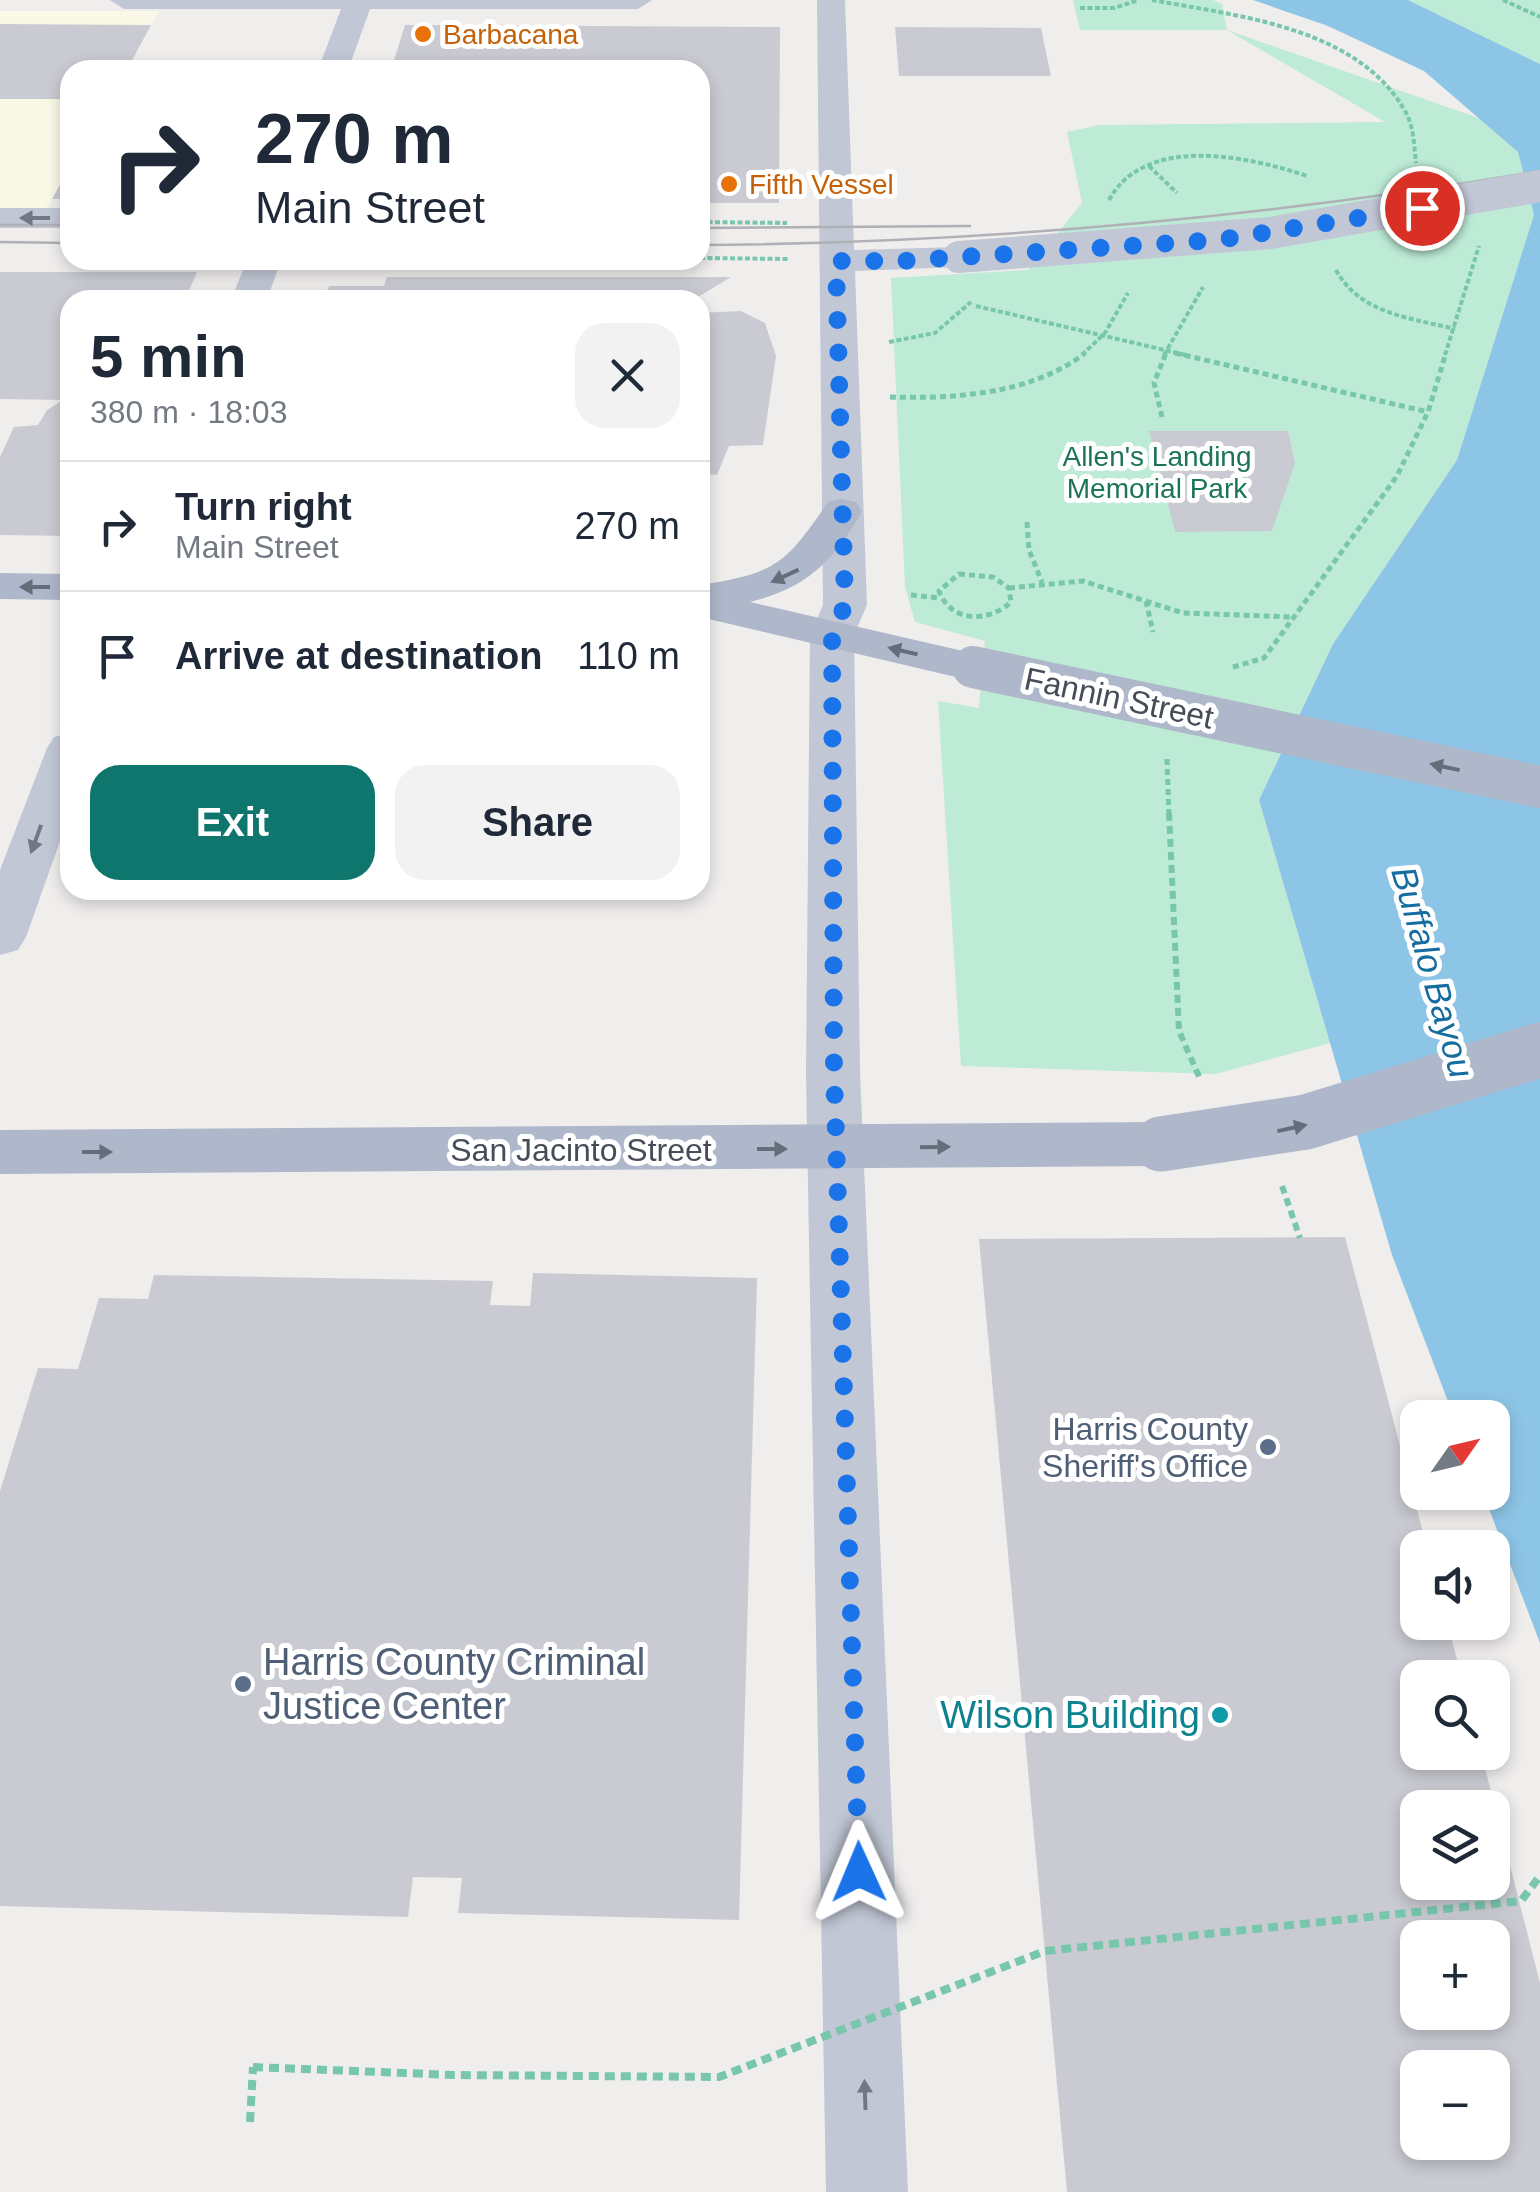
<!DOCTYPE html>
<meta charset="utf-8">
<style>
:root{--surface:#fff;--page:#f2f2f3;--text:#1f2937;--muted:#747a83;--line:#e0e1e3;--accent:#0f766e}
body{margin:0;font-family:Helvetica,sans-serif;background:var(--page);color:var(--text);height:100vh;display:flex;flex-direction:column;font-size:38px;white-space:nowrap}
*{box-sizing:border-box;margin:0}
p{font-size:32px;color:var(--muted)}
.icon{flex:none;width:55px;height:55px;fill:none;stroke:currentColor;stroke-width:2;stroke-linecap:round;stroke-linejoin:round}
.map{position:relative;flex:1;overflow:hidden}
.drawer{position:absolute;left:60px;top:290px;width:650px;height:610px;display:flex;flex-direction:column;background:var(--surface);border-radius:30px;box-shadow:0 5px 15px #0003}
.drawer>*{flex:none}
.banner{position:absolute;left:60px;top:60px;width:650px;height:210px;border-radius:30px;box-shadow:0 5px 15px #0003;background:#fff;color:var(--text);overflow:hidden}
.needle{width:65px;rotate:56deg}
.tools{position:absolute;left:1400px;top:1400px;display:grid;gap:20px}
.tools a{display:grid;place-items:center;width:110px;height:110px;border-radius:20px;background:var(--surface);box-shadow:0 5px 15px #0003;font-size:50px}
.pin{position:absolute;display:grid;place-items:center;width:85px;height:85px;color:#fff;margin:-42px;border:5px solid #fff;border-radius:50%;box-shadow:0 2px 10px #0007}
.me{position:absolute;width:110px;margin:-55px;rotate:359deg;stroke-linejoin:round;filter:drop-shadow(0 0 8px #0008)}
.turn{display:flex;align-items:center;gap:35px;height:210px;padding:0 30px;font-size:45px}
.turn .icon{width:130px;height:130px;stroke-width:2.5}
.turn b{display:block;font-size:70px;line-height:85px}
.round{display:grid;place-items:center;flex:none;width:105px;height:105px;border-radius:30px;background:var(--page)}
.head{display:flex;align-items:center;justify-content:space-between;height:170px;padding:0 30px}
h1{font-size:60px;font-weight:700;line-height:75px}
.action{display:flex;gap:20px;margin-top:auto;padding:20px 30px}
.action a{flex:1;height:115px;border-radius:30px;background:var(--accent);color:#fff;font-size:40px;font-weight:700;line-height:115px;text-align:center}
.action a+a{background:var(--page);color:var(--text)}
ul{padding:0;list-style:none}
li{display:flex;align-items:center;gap:30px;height:130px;padding:0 30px;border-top:2px solid var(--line)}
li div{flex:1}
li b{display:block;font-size:38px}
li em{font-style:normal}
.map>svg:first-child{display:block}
.commercial{fill:#faf8e6}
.green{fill:#bdebd6}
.water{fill:#8dc5e6}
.building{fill:#cacbd2;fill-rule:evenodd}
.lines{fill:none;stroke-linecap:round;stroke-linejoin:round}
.path-far3{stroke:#78c7ac;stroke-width:4;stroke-dasharray:5 2.5;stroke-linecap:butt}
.path-far2{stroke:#78c7ac;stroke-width:5;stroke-dasharray:6 4;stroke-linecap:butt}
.path-far1{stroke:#78c7ac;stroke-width:6;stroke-dasharray:8 5;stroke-linecap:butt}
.path{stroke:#78c7ac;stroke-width:8;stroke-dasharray:10 6;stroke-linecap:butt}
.secondary{fill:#c1c7d5;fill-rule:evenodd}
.primary{fill:#aeb8ca;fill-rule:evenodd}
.tram{stroke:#afb1b7;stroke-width:2.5}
.path-bridge{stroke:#78c7ac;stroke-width:8;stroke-dasharray:10 6;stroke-linecap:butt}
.secondary-bridge{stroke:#c1c7d5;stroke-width:32}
.primary-bridge-far1{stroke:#aeb8ca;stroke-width:42}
.primary-bridge{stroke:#aeb8ca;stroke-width:55}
.oneway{fill:#717884}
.oneway2{fill:#656d7b}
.route{stroke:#1a73e8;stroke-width:18;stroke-dasharray:0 32.4}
.food-dot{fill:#e8710a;stroke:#fff;stroke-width:4}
.service-dot{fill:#5c6f8a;stroke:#fff;stroke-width:4}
.culture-dot{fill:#0f9aa8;stroke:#fff;stroke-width:4}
.labels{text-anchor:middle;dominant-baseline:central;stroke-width:10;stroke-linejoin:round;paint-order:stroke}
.far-food-label{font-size:28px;fill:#c56008;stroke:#fff;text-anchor:start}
.far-park-label{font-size:28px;fill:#1c7557;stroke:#fff}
.street-label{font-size:32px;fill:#464d59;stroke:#fff}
.service-label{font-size:32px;fill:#4e5e75;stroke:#fff;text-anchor:end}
.water-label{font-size:35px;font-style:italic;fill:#156c9e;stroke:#fff}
.near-service-label{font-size:38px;fill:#4e5e75;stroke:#fff;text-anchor:start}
.near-culture-label{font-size:38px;fill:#0d838f;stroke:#fff;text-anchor:end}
</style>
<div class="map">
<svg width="1540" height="2192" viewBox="0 0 1540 2192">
<rect width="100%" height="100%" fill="#f0eded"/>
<path class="commercial" d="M0 11H159L127 70H70V167L45 212 0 211Z"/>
<path class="green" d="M1073 0H1213L1222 4 1227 30 1487 121 1518 152 1534 216 1457 460 1333 644 1259 800 1330 1043 1215 1074 961 1066 938 701 979 708 985 641 915 622 905 587 891 278 1028 270 1082 203 1067 132 1099 125 1385 122 1227 30H1080Z
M1408 0H1540V64Z"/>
<path class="water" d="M1253 0H1408L1540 64V1643L1483 1493 1492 1492V1418L1454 1417 1392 1255 1259 800 1333 644 1457 460 1534 215 1518 152 1424 71 1328 26Z"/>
<path class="building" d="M0 24 151 25 127 70H70V99H0Z
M405 25 780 27 779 203H700V70H666L667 64 576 63 575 70H391Z
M895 27 1041 28 1051 76H899Z
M70 167V199H52Z
M0 272H197L185 300H70V536L0 535V457L14 427 38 425 47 410 63 400 0 399Z
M387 277H731L693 300H325L329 286H384Z
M741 311 765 323 776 356 763 445 729 446 717 475 700 473V313Z
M1149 431H1288L1295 463 1272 531 1175 532Z
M1345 1237 1427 1548H1418V1622H1447L1462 1678H1418V1752H1481L1540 1983V2192H1067L979 1239ZM1418 1808H1492V1882H1418ZM1418 1938H1492V2012H1418ZM1418 2068H1492V2142H1418Z
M533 1273 757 1278 739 1920 458 1913 462 1878 413 1877 408 1917 0 1906V1491L38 1368 78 1369 99 1298 148 1299 154 1275 493 1281 490 1305 530 1306Z"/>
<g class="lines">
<path class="path-far3" d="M1152 0C1238 16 1357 27 1405 111 1414 126 1414 146 1416 163
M1503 0 1540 17
M1080 8H1114L1139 0
M1149 166 1177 193
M1109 200C1145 134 1248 156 1307 176
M700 222 787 223
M700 258 789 259
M1336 270C1360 314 1411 318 1455 329
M976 306 1186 355
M889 342 935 333 971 302
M1082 355 1105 333 1128 293
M1164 355 1203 287
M1445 355 1479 246"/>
<path class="path-far2" d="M1175 353 1428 412
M890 397C954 399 1033 394 1085 353
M1162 417 1154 383 1166 353
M1027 522 1029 550 1042 582
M959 574 993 577 1009 588 1011 602C988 623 951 623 939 591Z
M1009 588 1083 581 1183 613 1292 617
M911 595 940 598
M1146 601 1153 632
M1233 667 1264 658 1397 476 1428 412 1446 353
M1167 759 1169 816"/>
<path class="path-far1" d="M1169 813 1179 1031 1201 1081
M1282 1186 1300 1238"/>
<path class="path" d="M250 2122 253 2067"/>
<path class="secondary" d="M110 0H652L638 9H370L348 70H318L341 9H124Z
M817 0H845L854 250 959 247 971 250 976 257 971 264 959 267 855 271 867 605 854 635 860 1073 908 2192H826L806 1073 810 635 823 605Z
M0 208H70V228H0Z
M247 260H281L267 300H231Z
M70 733V813L26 937 18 950 0 955V870L47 748 54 737Z"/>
<path class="primary" d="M842 499 856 502 862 511C834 561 807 588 750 602L989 657 995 667 989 677 973 681 700 617V585C776 573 785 565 828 502Z
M0 573 70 574V600L0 599Z
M1161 1122 1181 1128 1189 1144 1181 1160 1161 1166 0 1174V1130Z"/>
<path class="tram" d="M0 225H70
M700 228 970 226
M0 242 70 243
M700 245C983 243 1261 218 1540 171"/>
<path class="path-bridge" d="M253 2067 454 2075 719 2077 1045 1951 1521 1901 1540 1876"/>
<path class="secondary-bridge" d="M959 257 1270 233 1540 186"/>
<path class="primary-bridge-far1" d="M973 667 1540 787"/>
<path class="primary-bridge" d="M1161 1144 1306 1122 1540 1050"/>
</g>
<defs><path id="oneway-solid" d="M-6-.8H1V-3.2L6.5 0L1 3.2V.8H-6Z" transform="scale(2.5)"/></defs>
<g class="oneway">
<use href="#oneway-solid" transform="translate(35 218) rotate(-180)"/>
<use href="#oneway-solid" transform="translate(36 839) rotate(110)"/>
<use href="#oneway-solid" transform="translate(865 2095) rotate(-92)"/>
</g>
<g class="oneway2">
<use href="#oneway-solid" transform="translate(785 576) rotate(155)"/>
<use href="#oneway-solid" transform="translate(35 587) rotate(-180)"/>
<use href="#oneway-solid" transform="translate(903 651) rotate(-167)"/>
<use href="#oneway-solid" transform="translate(1445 767) rotate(-168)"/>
<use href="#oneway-solid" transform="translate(1292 1128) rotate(-12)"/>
<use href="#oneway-solid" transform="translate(935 1147) rotate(-1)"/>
<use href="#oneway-solid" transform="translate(772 1149)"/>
<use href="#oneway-solid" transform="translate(97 1152)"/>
</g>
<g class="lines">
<path class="route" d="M859 1872 834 1073 832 635 845 605 836 261H901L1218 240 1422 208"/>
</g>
<g class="food-dot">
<circle cx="423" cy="34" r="10"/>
<circle cx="729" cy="184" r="10"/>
</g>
<g class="service-dot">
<circle cx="1268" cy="1447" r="10"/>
<circle cx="243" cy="1684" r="10"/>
</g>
<circle class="culture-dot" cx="1220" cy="1715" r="10"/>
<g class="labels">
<g class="far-food-label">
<text x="443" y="34">Barbacana</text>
<text x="749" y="184">Fifth Vessel</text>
</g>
<g class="far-park-label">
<text x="1157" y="456">Allen's Landing<tspan x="1157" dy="32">Memorial Park</tspan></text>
</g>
<g class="street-label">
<text transform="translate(1119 698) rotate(12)">Fannin Street</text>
<text x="581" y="1150">San Jacinto Street</text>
</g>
<g class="service-label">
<text x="1248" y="1429">Harris County<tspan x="1248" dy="37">Sheriff's Office</tspan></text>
</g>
<g class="water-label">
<text transform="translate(1433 972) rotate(74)">Buffalo Bayou</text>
</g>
<g class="near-service-label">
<text x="263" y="1662">Harris County Criminal<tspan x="263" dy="44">Justice Center</tspan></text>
</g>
<g class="near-culture-label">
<text x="1200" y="1715">Wilson Building</text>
</g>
</g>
</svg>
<div class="tools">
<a><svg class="needle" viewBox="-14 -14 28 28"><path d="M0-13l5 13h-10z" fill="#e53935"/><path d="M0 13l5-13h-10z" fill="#747a83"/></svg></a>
<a><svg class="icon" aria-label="sound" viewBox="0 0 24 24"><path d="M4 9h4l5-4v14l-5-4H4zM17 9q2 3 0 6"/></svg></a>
<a><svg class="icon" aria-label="search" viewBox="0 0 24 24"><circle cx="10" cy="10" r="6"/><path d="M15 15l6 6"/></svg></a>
<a><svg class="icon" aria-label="layers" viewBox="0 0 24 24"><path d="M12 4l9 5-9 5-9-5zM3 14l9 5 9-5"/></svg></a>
<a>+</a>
<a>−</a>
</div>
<div class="pin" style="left:1422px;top:208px;background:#d93025"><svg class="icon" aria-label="arrive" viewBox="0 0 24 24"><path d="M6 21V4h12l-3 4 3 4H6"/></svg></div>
<svg class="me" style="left:859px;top:1872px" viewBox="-20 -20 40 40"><path d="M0-17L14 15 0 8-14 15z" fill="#1a73e8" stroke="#fff" stroke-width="4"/></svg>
<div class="banner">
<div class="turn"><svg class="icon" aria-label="right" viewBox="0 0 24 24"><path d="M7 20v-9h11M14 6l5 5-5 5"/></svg><div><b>270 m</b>Main Street</div></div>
</div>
<section class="drawer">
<div class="head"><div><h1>5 min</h1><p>380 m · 18:03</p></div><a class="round"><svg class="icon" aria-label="close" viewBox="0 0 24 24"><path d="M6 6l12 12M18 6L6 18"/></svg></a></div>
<ul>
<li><svg class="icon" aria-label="right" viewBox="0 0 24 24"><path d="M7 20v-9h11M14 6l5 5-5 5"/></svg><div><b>Turn right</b><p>Main Street</p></div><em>270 m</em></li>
<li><svg class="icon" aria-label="arrive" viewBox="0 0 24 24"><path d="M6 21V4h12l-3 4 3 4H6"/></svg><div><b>Arrive at destination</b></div><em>110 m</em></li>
</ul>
<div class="action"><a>Exit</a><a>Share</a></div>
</section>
</div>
